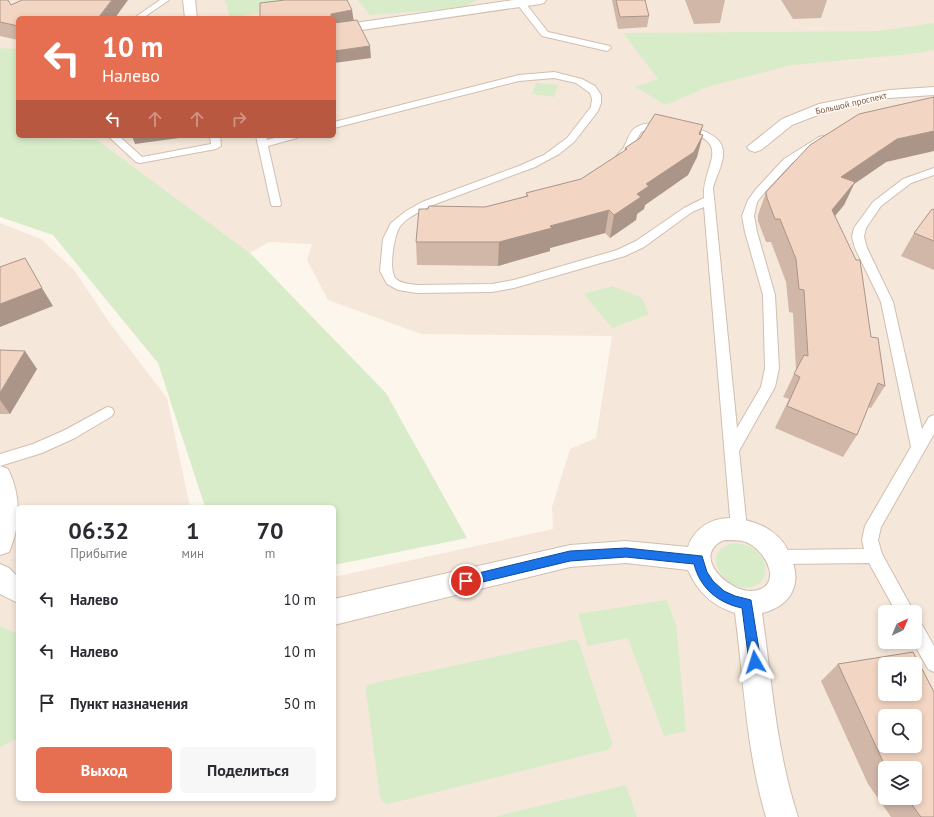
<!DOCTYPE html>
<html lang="ru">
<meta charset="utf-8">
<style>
:root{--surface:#fff;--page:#f7f7f7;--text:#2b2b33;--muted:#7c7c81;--accent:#e76f51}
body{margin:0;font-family:"PT Sans",sans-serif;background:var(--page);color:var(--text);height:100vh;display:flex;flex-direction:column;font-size:15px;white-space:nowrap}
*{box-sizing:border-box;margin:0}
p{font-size:13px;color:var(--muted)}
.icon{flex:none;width:22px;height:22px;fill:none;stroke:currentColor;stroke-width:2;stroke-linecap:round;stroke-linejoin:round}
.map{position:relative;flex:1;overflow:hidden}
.drawer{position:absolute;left:16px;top:505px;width:320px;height:296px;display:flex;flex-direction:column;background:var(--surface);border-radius:6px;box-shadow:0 2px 6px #0003}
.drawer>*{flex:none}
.banner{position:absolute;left:16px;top:16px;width:320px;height:122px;border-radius:6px;box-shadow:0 2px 6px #0003;background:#e76f51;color:#fff;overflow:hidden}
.needle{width:26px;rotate:44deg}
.tools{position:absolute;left:878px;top:605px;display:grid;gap:8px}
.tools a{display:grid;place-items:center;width:44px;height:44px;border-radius:6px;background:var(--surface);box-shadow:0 2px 6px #0003;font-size:20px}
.pin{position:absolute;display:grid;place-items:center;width:34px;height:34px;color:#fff;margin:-17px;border:2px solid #fff;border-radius:50%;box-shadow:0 1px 4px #0007}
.me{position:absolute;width:44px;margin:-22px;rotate:354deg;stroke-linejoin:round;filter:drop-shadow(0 0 3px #0008)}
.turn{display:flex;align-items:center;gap:14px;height:84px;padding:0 20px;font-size:18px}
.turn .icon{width:52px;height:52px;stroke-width:2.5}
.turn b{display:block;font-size:28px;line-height:34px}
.lanes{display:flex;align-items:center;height:38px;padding:0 20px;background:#0003;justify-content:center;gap:20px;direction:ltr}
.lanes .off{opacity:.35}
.eta{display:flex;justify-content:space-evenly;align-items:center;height:68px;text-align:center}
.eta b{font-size:24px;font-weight:800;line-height:28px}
.action{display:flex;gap:8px;margin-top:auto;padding:8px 20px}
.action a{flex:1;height:46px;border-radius:6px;background:var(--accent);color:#fff;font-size:16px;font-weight:800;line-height:46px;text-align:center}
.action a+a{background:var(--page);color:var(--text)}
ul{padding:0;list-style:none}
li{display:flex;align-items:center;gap:12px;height:52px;padding:0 20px}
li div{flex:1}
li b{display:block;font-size:15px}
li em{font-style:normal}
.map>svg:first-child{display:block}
.residential{fill:#f5e8da;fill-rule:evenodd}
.green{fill:#d8ecc9}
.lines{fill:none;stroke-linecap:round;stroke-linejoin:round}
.service-casing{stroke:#d1beb0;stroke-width:2}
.minor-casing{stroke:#d1beb0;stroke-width:2}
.service{fill:#fff;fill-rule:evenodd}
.minor{fill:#fff;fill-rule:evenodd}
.wall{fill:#d1b7a8;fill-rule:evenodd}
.shaded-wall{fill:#aa9588}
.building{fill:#f3d5c3;stroke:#aa9588;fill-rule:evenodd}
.route{fill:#1a73e8;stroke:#114b97}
.labels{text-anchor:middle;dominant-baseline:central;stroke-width:3;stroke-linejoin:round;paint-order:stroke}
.far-street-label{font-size:9px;fill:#7a5c4d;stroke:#fffaf3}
</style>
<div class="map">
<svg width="934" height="817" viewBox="0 0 934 817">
<rect width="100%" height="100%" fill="#fdf6ec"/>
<path class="residential" d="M0 0H934V817H0V223L41 239 74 270 109 322 167 398 190 507H18V799H334V577L553 529 552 507 570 449 596 438 612 336 421 334 328 300 307 260 312 244 269 242 245 256 9 145 0 85ZM18 18H334V136H18ZM885 612H915V642H885ZM885 664H915V694H885ZM885 716H915V746H885ZM885 768H915V798H885Z"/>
<path class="green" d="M225 0H347L261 12 232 18H230Z
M358 0H477L462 8 370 15Z
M934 23V50L910 54 792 65 707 87 666 105 635 87 658 79 623 33 878 31Z
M18 47V74L16 77 18 136H20V138L97 140 251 254 386 393 467 538 334 565V507H205L158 363 53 235 0 217V48L14 49Z
M536 83 558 85 554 97 532 94Z
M612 286 642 298 649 314 612 328 584 294Z
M736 543C744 544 750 546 756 551 767 560 771 580 754 586 727 597 694 549 736 543Z
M666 600 676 624 686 731 664 736 628 638 588 646 578 614Z
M0 626 18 634V738L0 747Z
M572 640H576L579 643 612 742 611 747 607 750 388 804 383 802 380 798 366 691 367 686 370 684Z
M626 785 637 817H495L505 814Z"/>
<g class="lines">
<g class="service-casing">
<path id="service" d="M160 0H169L143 18H134Z
M517 0H523L548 32 610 46 611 48 607 51 542 36 517 4Z
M554 72 582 79 595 86 601 95V103L598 111 574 142 559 154 535 167 430 206C420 212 405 218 399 228 394 237 388 271 396 279 402 284 410 284 417 285L492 284 514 280 617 250 636 241 684 208 704 198C701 166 735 143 684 131 670 128 654 126 641 132L627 157 624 160H616L615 158C617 155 620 152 623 149 627 142 629 132 635 128 652 116 711 125 721 144 728 157 716 175 713 188L737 428 761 387 765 368 763 295 745 232 742 216 748 200 756 189 784 159 819 137 823 136 828 139 792 163 764 193 757 202 754 216 757 232 775 295 779 368 775 387 739 451 747 529 745 534 739 536 733 534 731 529 704 207 692 212 644 247 625 256 514 288 492 292 417 293 398 290 387 284 380 271 383 239 391 223 406 211 422 202 519 166 544 155 567 138 591 107 592 99 590 93 576 83 554 78 519 81 334 128V122L519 75Z
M108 136H119L142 157 211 144 210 136H220L221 146 216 149 140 163 136 162Z
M256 136H266L267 140 282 136H298L297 138 268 146 281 204 280 206H272L271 204Z
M934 168V175L911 183 881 206 866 228 864 237 867 248 893 302 922 429 929 417 934 415V434L881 527 878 540 882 554 914 612H896L869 563 779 564 773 562 771 557 773 552 779 550 864 549 862 540 865 526 911 447 881 302 855 248 852 237 854 228 873 202 903 179Z
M107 407 112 408 114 412 112 416 75 438 42 453 0 466V454L33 444 65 430Z
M915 621 921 623 934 646V672L928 669 913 642H915Z"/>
</g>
<g class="minor-casing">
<path id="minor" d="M183 0H195L197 18H185Z
M514 0H546L544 3 540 4 334 34V26Z
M934 87V95L889 98 828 111 792 125 761 150 755 152 749 150 747 147 782 119 819 104 889 90Z
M0 466 8 469C21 495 21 525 9 552L0 555Z
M730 518C744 519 760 523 771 531 780 537 786 545 790 555 803 583 792 606 762 613 772 682 776 750 798 817H766C746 750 744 682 735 613 712 606 698 592 688 570L626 563 570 567 334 625V599L570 545 626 541 688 547C694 529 710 518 730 518ZM725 540C732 540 740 540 746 542 768 551 785 590 750 591 731 591 696 562 717 544 720 542 721 541 725 540Z
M0 564 9 568 18 577V603L0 594Z"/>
</g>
<use href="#service" class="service"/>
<use href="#minor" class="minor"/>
</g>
<path class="wall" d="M0 0 11 5 22 0H128L18 18V40L0 36Z
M612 0H645L649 16 647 27 618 29Z
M685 0H725L720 23 694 24Z
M781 0H827L821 18 793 19Z
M701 134 697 157 688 175 645 205 644 209 637 214 636 220 610 238 605 233 550 248V251L498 266 417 265 416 242 428 209 485 207 526 196V193L581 179 624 151 625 148 640 138Z
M886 162 854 184 844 205 835 216 871 337 885 386 871 408 868 407 857 435 843 457 775 428 789 399 783 397 796 370 793 313 789 312 786 282 771 242H766L758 221V215L766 192Z
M934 210V270L901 256 914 233Z
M0 350 37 369 10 414H0Z
M913 652 934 692V817H891L868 784 821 681 838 664ZM885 664H915V694H885ZM885 716H915V746H885ZM885 768H915V798H885Z"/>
<path class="shaded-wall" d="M112 0H128L115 18H98Z
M352 10 354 22 334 25V18H331V14Z
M370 46 371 58 334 63V51Z
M703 125 698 144 703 135 697 157 688 175 645 205 644 209 637 214 636 220 610 238 614 215 699 134Z
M934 131V151L886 162 854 184 844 205 821 233 841 177 897 139Z
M132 136H179V138L135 144Z
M609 210 605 233 550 248V251L498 266 499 242 550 226Z
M42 288 53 306 0 327V304Z
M25 351 37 369 10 414 0 400V393Z"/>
<path class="building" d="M0 0H8L11 5 22 0H112L98 18H18V26L0 22Z
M285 0H347L352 10 331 14V18H260V3Z
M616 0H645L649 16 620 17Z
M357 20 370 46 334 51V23Z
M934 97V131L897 139 841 177 855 182 832 210 856 260H860L871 337 878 338 885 386 878 383 857 435 787 406 800 377 794 374 804 355 808 356 804 290 799 289 796 259 780 219H775L767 198 766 192 810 145 859 114Z
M655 114 703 125 699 134 703 135 694 152 646 184 649 186 637 194 641 197 614 215 609 210 550 226 552 228 499 242H416L419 209H428L429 206 485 207 528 196 526 193 581 179 627 149 625 148 640 138Z
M932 209 934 210V241L914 233Z
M25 258 42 288 0 304V267Z
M0 350 25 351 0 393Z
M913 652 934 692V817H921L907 798H915V768H886L838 664ZM885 664H915V694H885ZM885 716H915V746H885Z"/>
<path class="route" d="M626 548 702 556 707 572 713 581 724 591 735 596 751 600 761 662 759 666 755 668 751 666 749 662 742 608C718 603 700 588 694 564L626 557 570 561 466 586 463 584 461 581 463 577 466 576 570 551Z"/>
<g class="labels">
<g class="far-street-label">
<text transform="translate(851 103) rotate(-13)">Большой проспект</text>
</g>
</g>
</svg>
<div class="tools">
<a><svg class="needle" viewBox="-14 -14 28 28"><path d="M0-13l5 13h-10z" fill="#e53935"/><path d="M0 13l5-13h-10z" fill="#7c7c81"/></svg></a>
<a><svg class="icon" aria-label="sound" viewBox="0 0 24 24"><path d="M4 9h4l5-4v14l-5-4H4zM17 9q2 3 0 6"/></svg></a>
<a><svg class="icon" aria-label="search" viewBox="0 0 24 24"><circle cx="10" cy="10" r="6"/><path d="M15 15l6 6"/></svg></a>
<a><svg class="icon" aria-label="layers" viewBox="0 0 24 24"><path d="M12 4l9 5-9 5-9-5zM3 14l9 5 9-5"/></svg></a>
</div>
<div class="pin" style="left:466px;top:581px;background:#d93025"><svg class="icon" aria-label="arrive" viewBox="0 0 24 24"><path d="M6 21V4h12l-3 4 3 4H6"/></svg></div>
<svg class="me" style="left:755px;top:662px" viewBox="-20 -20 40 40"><path d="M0-17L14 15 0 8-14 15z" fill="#1a73e8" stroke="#fff" stroke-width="4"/></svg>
<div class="banner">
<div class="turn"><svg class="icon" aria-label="left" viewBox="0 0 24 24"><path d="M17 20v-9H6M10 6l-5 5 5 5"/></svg><div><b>10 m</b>Налево</div></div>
<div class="lanes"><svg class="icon" aria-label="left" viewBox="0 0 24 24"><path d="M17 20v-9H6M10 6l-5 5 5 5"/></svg><svg class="icon off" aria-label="ahead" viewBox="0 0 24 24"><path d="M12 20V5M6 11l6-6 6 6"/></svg><svg class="icon off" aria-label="ahead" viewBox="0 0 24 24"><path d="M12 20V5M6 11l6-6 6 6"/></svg><svg class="icon off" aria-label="right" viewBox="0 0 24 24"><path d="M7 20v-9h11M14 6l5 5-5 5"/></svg></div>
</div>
<section class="drawer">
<div class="eta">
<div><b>06:32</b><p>Прибытие</p></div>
<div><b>1</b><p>мин</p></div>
<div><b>70</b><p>m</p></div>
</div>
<ul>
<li><svg class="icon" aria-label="left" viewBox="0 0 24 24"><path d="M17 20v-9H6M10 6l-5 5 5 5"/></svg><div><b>Налево</b></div><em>10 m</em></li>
<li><svg class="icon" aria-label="left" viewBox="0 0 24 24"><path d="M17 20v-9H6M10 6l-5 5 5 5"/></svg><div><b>Налево</b></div><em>10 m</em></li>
<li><svg class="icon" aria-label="arrive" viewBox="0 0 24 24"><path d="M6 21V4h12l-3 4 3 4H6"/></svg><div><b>Пункт назначения</b></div><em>50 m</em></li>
</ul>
<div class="action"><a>Выход</a><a>Поделиться</a></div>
</section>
</div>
